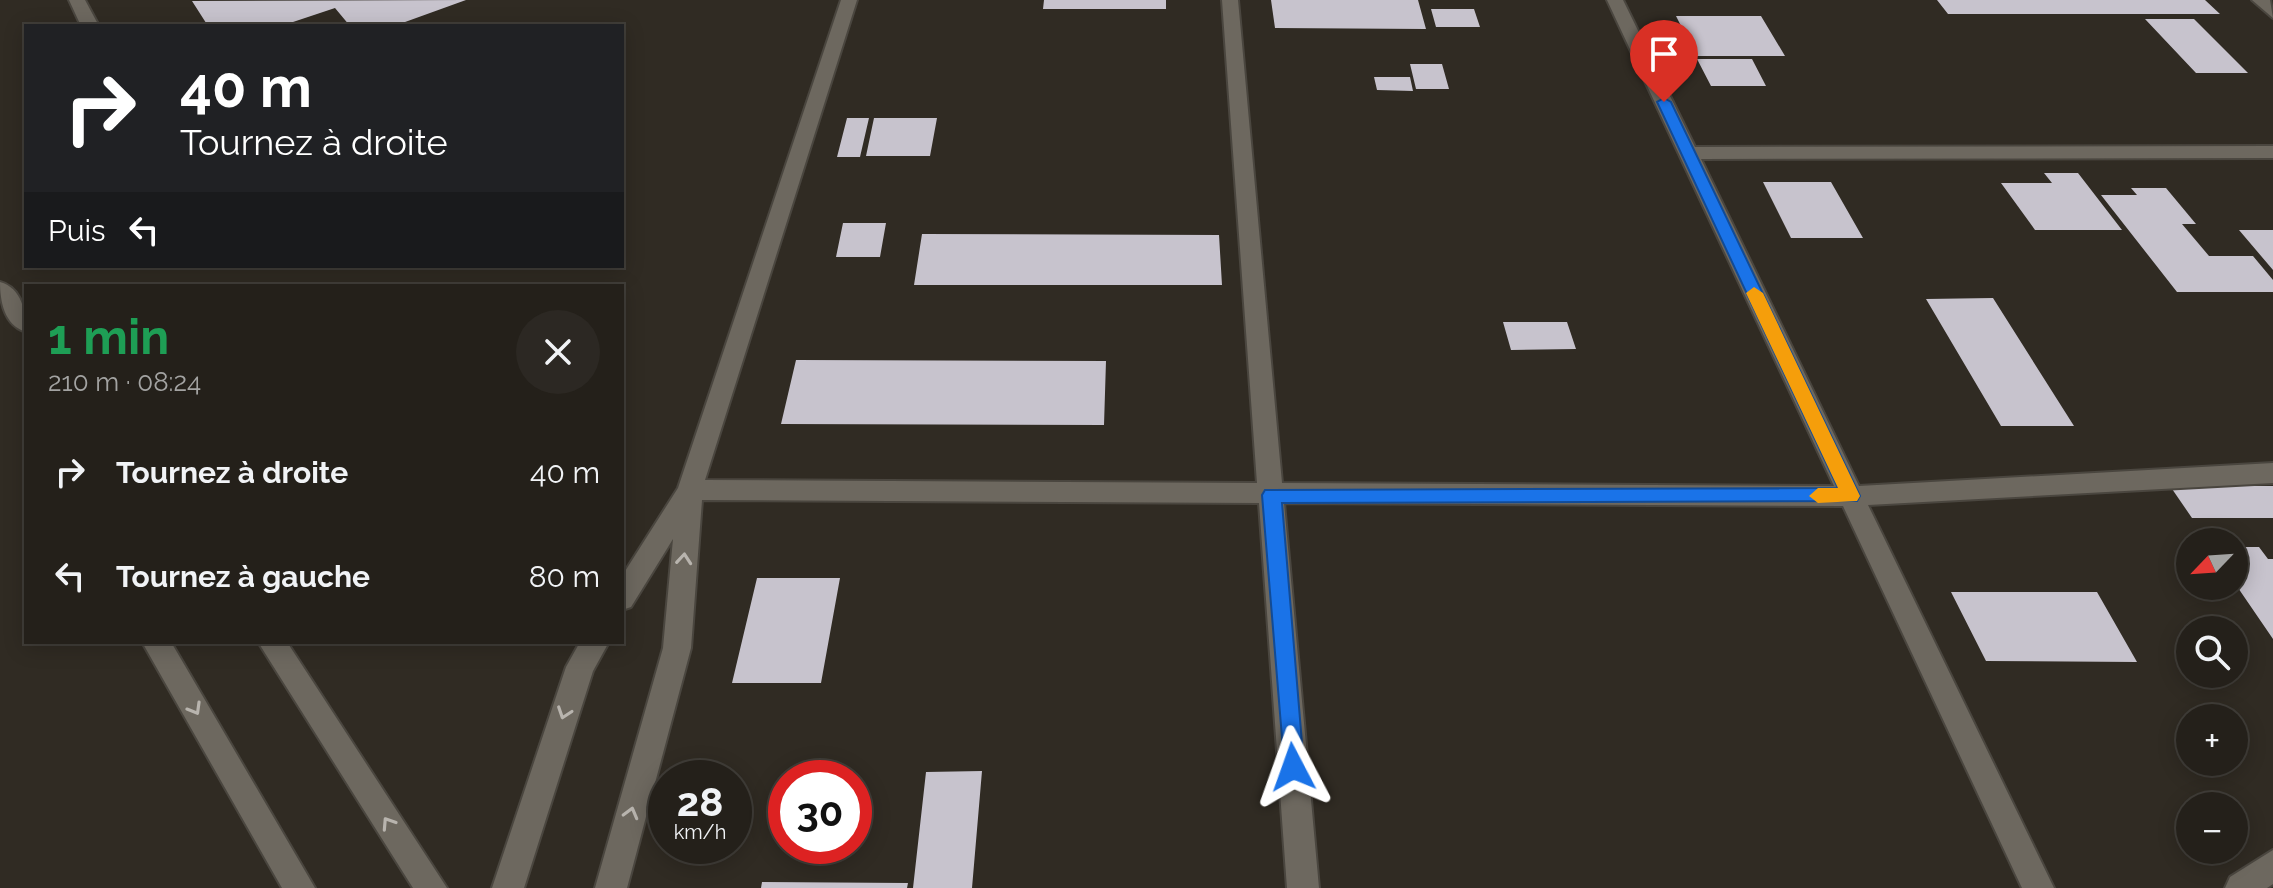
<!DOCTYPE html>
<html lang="fr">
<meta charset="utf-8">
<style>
:root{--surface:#24201a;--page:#2c2823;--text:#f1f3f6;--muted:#a3a3a2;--line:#413e39}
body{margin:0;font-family:Raleway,sans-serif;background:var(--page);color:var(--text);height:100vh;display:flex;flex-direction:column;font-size:30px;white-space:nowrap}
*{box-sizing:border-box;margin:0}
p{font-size:26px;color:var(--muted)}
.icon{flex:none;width:44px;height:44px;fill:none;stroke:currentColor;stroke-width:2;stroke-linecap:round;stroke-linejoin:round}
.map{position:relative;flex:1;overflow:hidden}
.sheet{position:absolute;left:24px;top:284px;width:600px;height:360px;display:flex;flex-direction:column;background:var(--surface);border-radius:0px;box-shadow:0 4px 20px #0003,0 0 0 2px var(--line)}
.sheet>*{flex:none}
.hud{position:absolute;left:24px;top:24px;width:600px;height:244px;border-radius:0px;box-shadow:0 4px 20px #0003,0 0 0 2px var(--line);background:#202124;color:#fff;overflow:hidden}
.needle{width:52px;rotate:245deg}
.buttons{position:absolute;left:2176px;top:528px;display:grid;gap:16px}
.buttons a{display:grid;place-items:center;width:72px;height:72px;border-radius:50%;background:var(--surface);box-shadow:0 4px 20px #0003,0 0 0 2px var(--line);font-size:40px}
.speed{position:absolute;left:648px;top:760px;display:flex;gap:16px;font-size:40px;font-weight:700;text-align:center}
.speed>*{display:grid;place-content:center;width:104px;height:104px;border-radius:50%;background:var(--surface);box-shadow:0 4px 20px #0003,0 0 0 2px var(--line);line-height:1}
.speed small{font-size:20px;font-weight:400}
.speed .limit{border:12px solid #d22;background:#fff;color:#111}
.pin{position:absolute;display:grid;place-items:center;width:68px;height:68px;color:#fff;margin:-82px -34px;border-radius:50% 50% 50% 0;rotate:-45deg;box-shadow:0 0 8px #0007}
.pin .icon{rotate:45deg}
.me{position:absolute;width:88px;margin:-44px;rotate:356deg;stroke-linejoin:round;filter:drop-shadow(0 0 6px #0008)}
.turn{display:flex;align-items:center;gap:28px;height:168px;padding:0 24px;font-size:36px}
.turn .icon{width:104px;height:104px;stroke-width:2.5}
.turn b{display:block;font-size:56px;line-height:68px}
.then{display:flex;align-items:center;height:76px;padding:0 24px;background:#0003;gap:16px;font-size:30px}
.round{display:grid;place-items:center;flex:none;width:84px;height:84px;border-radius:42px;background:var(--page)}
.overview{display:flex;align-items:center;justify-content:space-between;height:136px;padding:0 24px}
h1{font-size:48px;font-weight:700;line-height:60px;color:#1e9e55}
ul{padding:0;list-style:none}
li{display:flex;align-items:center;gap:24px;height:104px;padding:0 24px}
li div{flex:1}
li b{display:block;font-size:30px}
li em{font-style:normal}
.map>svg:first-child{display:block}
.building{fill:#c7c3cd}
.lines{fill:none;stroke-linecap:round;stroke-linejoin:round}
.minor-casing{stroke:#4a463f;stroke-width:4}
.minor{fill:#6d685f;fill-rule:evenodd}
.oneway{stroke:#b8b4ae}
.route{fill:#1a73e8;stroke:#114b97;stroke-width:2}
.slow{fill:#f59e0b}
</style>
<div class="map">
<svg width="2273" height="888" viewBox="0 0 2273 888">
<rect width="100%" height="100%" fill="#302b23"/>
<path class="building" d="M466 0 394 26H350L335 8 281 26H208L192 1Z
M1044 0H1166V9H1043Z
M1271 0H1418L1426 29 1275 28Z
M1937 0H2205L2220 14H1948Z
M1431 9H1474L1480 27H1436Z
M1676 16H1761L1785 56H1696Z
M2145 19H2194L2248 73H2196Z
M1697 59H1752L1766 86H1711Z
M1410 64H1442L1449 89H1416Z
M1374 77H1410L1413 91 1377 90Z
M847 118H869L860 157H837Z
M874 118H937L930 156H866Z
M2044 173H2078L2122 230H2035L2001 183H2052Z
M1763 182H1831L1863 238H1791Z
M2131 188H2166L2196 224H2182L2209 256H2253L2273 280V292H2177L2101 195H2137Z
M843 223H886L880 257H836Z
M2239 230H2273V270Z
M922 234 1219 235 1222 285H914Z
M1993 298 2074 426H2001L1926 299Z
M1503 322H1567L1576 349 1511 350Z
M796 360 1106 361 1104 425 781 424Z
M2170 486H2273V518H2192Z
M2234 547H2259L2268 559H2273V639L2234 582Z
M757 578H840L821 683H732Z
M1951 592H2097L2137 662 1986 661Z
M982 771 972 888H913L926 772Z
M762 882 908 883 907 888H761Z"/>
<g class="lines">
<g class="minor-casing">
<path id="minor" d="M69 0H85L99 26H81Z
M841 0H857L705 480 1257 483 1222 0H1238L1282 483 1834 486 1607 0H1623L1695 147 2273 146V158L1701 159 1859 486 2273 463V483L1868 505 2054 888H2022L1843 506 1284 503 1319 888H1287L1259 503 702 500 691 648 627 888H595L663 648 673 539 631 607 622 610V576L678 488Z
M2252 0H2270L2273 18Z
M0 282C22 288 26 312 26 332 4 325 0 301 0 282Z
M142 642H171L315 888H282Z
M258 642H287L447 888H413Z
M580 642H609L593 671 524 888H492L566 667Z
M2273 850V884L2267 888H2225L2230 877Z"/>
</g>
<use href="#minor" class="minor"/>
</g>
<defs><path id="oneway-chevron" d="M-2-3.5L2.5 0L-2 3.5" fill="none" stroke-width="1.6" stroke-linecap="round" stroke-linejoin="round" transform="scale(2)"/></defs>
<g class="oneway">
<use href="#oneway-chevron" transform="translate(684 559) rotate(-85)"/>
<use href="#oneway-chevron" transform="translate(195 709) rotate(60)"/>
<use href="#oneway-chevron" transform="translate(564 713) rotate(109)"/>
<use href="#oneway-chevron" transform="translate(631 813) rotate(-75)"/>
<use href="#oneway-chevron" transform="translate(388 823) rotate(-123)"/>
</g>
<path class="route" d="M1664 98 1671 102 1860 496 1857 501 1282 503 1304 767 1301 774 1293 778 1285 774 1262 495 1265 490 1838 488 1657 102Z"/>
<path class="slow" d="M1754 287 1763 293 1860 496 1857 501 1818 503 1809 496 1818 488H1838L1746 293Z"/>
</svg>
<div class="buttons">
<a><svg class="needle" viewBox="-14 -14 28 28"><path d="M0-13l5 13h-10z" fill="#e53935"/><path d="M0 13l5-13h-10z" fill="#a3a3a2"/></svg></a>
<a><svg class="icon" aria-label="search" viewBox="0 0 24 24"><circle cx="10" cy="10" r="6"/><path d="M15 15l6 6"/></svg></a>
<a>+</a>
<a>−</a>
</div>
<div class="speed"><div>28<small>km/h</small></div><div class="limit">30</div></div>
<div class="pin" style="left:1664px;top:102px;background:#d93025"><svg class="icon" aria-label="arrive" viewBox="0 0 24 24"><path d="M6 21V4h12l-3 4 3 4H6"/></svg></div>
<svg class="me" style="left:1293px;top:767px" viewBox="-20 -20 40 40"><path d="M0-17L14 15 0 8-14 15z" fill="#1a73e8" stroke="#fff" stroke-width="4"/></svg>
<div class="hud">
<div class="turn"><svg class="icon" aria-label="right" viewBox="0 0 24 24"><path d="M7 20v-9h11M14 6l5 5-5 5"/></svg><div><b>40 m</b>Tournez à droite</div></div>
<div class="then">Puis<svg class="icon" aria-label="left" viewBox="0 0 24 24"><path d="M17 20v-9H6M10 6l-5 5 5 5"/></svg></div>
</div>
<section class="sheet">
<div class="overview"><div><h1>1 min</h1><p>210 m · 08:24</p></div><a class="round"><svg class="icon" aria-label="close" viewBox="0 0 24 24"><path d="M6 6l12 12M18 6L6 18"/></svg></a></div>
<ul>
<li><svg class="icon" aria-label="right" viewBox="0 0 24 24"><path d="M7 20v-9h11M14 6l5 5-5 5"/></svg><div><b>Tournez à droite</b></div><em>40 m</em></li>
<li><svg class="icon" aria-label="left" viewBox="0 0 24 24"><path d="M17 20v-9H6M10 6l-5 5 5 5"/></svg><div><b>Tournez à gauche</b></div><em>80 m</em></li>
</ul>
</section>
</div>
